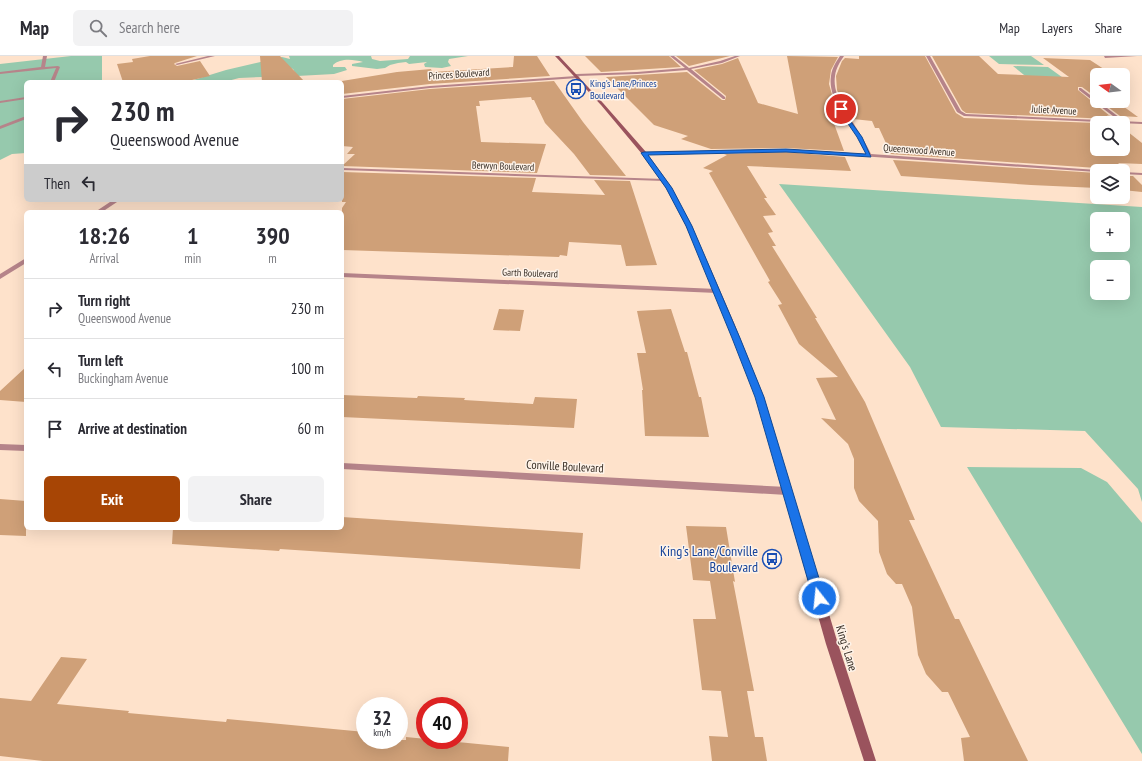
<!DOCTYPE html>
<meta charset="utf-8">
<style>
:root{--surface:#fff;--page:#f2f2f3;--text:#2b2b33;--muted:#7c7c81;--line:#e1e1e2;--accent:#a74505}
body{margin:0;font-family:"PT Sans Narrow",sans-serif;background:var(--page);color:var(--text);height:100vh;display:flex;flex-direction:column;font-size:15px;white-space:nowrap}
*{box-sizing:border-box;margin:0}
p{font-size:13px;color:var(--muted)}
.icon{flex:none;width:22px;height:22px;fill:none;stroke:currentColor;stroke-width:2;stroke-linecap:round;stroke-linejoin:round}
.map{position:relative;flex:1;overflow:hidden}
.drawer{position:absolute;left:24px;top:154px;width:320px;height:320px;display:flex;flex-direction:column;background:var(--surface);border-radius:6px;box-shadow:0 4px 16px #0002}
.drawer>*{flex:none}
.hud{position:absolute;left:24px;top:24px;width:320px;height:122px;border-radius:6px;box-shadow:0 4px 16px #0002;background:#fff;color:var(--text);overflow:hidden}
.needle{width:26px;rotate:285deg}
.controls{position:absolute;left:1090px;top:12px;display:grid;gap:8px}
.controls a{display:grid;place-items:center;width:40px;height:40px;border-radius:6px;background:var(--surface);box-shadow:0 4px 16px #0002;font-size:20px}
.speed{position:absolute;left:356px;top:641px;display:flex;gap:8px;font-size:20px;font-weight:700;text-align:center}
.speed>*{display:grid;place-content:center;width:52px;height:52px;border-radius:50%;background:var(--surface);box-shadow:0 4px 16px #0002;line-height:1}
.speed small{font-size:10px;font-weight:400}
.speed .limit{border:6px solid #d22;background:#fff;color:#111}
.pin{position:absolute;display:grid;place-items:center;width:34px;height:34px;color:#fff;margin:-17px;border:2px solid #fff;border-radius:50%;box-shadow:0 1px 4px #0007}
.me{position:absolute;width:44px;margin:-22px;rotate:344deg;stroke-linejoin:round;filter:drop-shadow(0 0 3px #0008)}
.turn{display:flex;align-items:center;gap:14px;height:84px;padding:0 20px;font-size:18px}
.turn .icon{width:52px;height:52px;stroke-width:2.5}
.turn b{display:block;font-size:28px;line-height:34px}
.then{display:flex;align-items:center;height:38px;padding:0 20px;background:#0003;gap:8px;font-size:15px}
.eta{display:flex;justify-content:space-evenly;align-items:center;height:68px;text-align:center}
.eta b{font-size:24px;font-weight:800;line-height:28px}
.action{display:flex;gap:8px;margin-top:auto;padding:8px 20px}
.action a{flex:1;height:46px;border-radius:6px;background:var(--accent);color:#fff;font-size:16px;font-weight:800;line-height:46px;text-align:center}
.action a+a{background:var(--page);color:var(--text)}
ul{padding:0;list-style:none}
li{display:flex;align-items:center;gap:12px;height:60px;padding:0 20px;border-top:1px solid var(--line)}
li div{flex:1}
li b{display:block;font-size:15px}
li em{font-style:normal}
header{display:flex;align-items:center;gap:24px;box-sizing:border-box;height:56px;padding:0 20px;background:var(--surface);border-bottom:1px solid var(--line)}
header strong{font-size:19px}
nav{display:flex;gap:22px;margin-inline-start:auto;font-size:14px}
.search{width:280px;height:36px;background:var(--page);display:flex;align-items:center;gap:10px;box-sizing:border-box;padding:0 14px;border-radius:6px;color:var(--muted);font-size:15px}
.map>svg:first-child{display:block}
.green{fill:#96c9ad;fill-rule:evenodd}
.building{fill:#cfa078}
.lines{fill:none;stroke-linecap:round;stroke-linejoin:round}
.lane{fill:#b6848a;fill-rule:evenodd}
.street{fill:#b6848a;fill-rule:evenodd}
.secondary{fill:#9a535d;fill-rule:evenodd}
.route{fill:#1a73e8;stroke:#114b97}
.labels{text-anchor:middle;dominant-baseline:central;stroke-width:3;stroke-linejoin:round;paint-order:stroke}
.far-street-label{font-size:10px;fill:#372d24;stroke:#fef3e9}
.far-transit-label{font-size:10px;fill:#164399;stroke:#fef3e9;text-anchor:start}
.street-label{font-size:12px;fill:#372d24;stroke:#fef3e9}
.near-transit-label{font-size:14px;fill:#164399;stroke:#fef3e9;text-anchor:end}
</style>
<header>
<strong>Map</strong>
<div class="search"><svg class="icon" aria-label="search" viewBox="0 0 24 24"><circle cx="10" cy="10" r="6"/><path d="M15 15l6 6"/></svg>Search here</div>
<nav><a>Map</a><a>Layers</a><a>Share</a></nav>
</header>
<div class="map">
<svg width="1142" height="705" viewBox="0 0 1142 705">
<rect width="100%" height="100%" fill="#fee2cb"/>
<path class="green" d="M71 0H102V26H26V97L12 98 0 104V8Z
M289 0H371L372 3 380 5 408 3 410 0H468L449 3 448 6 451 10 442 12 425 11 424 8 427 6 409 8 406 6 398 7 390 9 385 12 377 13 352 10V8L363 6C353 3 340 2 333 9V11H345L347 14 334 18 297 20 293 13 288 11 262 21 239 22 224 26H187L226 14 282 1 290 3Z
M989 0H1031L1044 9 999 8Z
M1013 10 1048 11 1066 24 1029 23Z
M779 128 1142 151V446L1138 433 1085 375 941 371 910 311ZM1097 163H1123V189H1097ZM1097 211H1123V237H1097Z
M967 411 1081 412 1107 426 1142 467V698Z"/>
<path class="building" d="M150 0H197L175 7 174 8 177 10 200 5 210 20 183 26H123L117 8 133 6 132 3Z
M260 0H280L305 26H262Z
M514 0H537L550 20 430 28 342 38V25L397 16 431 13 432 16 513 11Z
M585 0H669L681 11 601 16Z
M676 0H730L689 10Z
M787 0 838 1 831 14 829 28 833 42 844 63 832 62 844 95 786 92 711 93 681 83 688 80 654 69 606 21 687 16 722 44H725L726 40 694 14 722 8 738 2 758 47 798 58Z
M859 0H925L956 57 964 62 1097 67V93H1123V72L1142 87V108L1118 107 1127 115H1100L1097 112 891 98 879 72H875L872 65 853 63 843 47 837 34 836 20 842 5 845 2 859 3Z
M932 0H979L998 18 1069 21 1043 2 1090 4 1113 19H1097V42L1082 31H1078V34L1110 60 1107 59 1111 63 966 57 962 54Z
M554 25 583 66 626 120 590 119 574 98 545 67 534 44H532L531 41 479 45 480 50H476L481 86 546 88 537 117 342 110 355 98H347L353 91 342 90V43L430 33Z
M1100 45H1116L1138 61 1120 60Z
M786 96 845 101 851 115 747 110 767 142H764L776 159 763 160 773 176 768 177 776 190H772L817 262H815L865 346 915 464H909L955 563H959L1028 705H964L961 682 970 681 948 636H942L926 618 918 599 912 551 902 528H896L887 518 879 496 878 465 859 445 854 432V403L848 388 821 362 836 364 816 322 838 321 799 288 778 249 782 248 768 226 770 225 709 117 713 115 703 112 727 99 724 98Z
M893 104 1097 117V132L1031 129 901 120Z
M342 116 536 122 532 136 605 139 594 124 630 125 657 209 626 210 621 189 569 186 567 200 560 199 559 201 342 194V152L346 146H342Z
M1123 120H1133L1142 129V136L1123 134Z
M499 253 524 254 520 275 493 274Z
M671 253 685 296H687L699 341H701L709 381 645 380 642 334H643L637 297H646L637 255Z
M26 311V346L0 344V335Z
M342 339 417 342 418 340 465 342 464 344 533 348 535 341 577 343 574 372 342 361Z
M0 443 26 445V480L0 479Z
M342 461 583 477 580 513 280 493 279 495 172 488 173 472H342Z
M686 470 726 471 735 526 733 525 754 635H747L755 681H763L767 705H712L709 680 728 681 721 635 702 634 693 563H716L710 525 693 524Z
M61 601 87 603 57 648 129 655 128 657 226 666 227 663 365 676V684H406V681L509 691 508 705H43L0 700V642L31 645Z"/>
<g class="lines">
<path class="lane" d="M43 0H47L45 11 58 10 60 11 54 26H50L56 12 0 18V16L41 11Z
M1079 32H1081L1124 65V67H1122L1079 34Z
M26 41V43L0 47V45Z
M26 60V63L0 73V70Z"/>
<path class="street" d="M208 0H215L177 9 175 8Z
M670 0H674L689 12 720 5 735 0H740L722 7 691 13 725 41V43H723L687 14 637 18 578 20 580 21 578 22 430 32 342 42V40L430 30 576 20 574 19 576 18 637 16 685 12Z
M840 0H844C840 6 836 12 835 20 832 40 848 57 857 73 862 81 867 90 871 98L1097 114 1099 115H1097V116L786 95 644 98 642 97 644 96 786 93 866 98C862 90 858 81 853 73 843 57 828 40 831 20 832 12 836 6 840 0Z
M926 0H930L961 55 966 58 1142 66V68L964 60 957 56Z
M1104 0H1137L1105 2Z
M342 112 664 123 666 124 664 125 342 114Z
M1123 116 1142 117V119L1123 118Z
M113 144H120L102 156H95Z
M26 202V207L0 223V218Z
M342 217 717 233 720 235 717 237 342 221Z
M0 388 26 389V395L0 394Z
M342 407 787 431 790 432 792 435 790 438 787 439 342 413Z"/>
<path class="secondary" d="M555 0H559L603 47 646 96 672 132 692 170 734 267 764 341 838 588 876 705H864L826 588 756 341 728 267 686 170 666 132 642 98 601 49Z"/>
</g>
<path class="route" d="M841 52 862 81 871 101 786 96 648 99 672 132 692 170 740 282 764 341 825 542 823 546 819 547 815 546 813 542 755 341 732 282 686 170 666 132 641 97 644 96 786 93 866 98 857 81 838 53Z"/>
<defs>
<g id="bus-ring" transform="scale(1)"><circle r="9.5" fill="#fef3e9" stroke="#1a4fb4" stroke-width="1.5"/><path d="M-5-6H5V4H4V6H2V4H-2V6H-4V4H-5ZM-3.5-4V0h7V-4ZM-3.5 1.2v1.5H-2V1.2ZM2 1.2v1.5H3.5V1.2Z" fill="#1a4fb4"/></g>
</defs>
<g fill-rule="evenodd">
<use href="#bus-ring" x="576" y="33"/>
<use href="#bus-ring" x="772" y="503"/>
</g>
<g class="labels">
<g class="far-street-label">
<text transform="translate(459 18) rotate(-4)">Princes Boulevard</text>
<text transform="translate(1054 54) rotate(3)">Juliet Avenue</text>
<text transform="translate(919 94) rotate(4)">Queenswood Avenue</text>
<text transform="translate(503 110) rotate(2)">Berwyn Boulevard</text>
<text transform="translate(530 217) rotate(2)">Garth Boulevard</text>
</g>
<g class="far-transit-label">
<text x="590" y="27">King's Lane/Princes<tspan x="590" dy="12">Boulevard</tspan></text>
</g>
<g class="street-label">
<text transform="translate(565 410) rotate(3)">Conville Boulevard</text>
<text transform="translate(847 592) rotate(73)">King's Lane</text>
</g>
<g class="near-transit-label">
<text x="758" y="495">King's Lane/Conville<tspan x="758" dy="16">Boulevard</tspan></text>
</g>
</g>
</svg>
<div class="controls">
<a><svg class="needle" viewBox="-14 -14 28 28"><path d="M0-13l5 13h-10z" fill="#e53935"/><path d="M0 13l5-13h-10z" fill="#7c7c81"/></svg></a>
<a><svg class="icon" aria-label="search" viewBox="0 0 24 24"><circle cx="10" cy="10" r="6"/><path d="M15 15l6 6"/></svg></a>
<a><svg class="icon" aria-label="layers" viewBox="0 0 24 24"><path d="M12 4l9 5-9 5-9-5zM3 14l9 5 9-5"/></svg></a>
<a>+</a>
<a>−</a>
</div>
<div class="speed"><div>32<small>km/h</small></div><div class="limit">40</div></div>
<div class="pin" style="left:841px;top:53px;background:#d93025"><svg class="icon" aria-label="arrive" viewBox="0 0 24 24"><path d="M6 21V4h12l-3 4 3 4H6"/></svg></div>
<svg class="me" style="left:819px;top:542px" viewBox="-20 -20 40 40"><circle r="17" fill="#1a73e8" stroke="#fff" stroke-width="3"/><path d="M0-11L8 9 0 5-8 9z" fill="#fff"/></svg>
<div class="hud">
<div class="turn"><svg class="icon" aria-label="right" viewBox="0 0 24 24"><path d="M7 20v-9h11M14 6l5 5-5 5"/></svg><div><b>230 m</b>Queenswood Avenue</div></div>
<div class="then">Then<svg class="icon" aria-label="left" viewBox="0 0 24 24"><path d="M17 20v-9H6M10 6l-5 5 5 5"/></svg></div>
</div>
<section class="drawer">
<div class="eta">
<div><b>18:26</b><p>Arrival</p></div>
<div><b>1</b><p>min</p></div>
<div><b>390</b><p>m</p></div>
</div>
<ul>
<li><svg class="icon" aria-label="right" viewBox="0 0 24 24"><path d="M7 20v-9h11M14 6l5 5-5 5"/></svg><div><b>Turn right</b><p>Queenswood Avenue</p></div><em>230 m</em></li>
<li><svg class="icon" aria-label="left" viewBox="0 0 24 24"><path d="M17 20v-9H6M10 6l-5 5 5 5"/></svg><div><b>Turn left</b><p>Buckingham Avenue</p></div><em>100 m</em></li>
<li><svg class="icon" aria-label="arrive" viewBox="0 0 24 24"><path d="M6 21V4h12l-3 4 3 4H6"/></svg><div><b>Arrive at destination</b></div><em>60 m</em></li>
</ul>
<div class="action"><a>Exit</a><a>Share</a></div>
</section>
</div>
